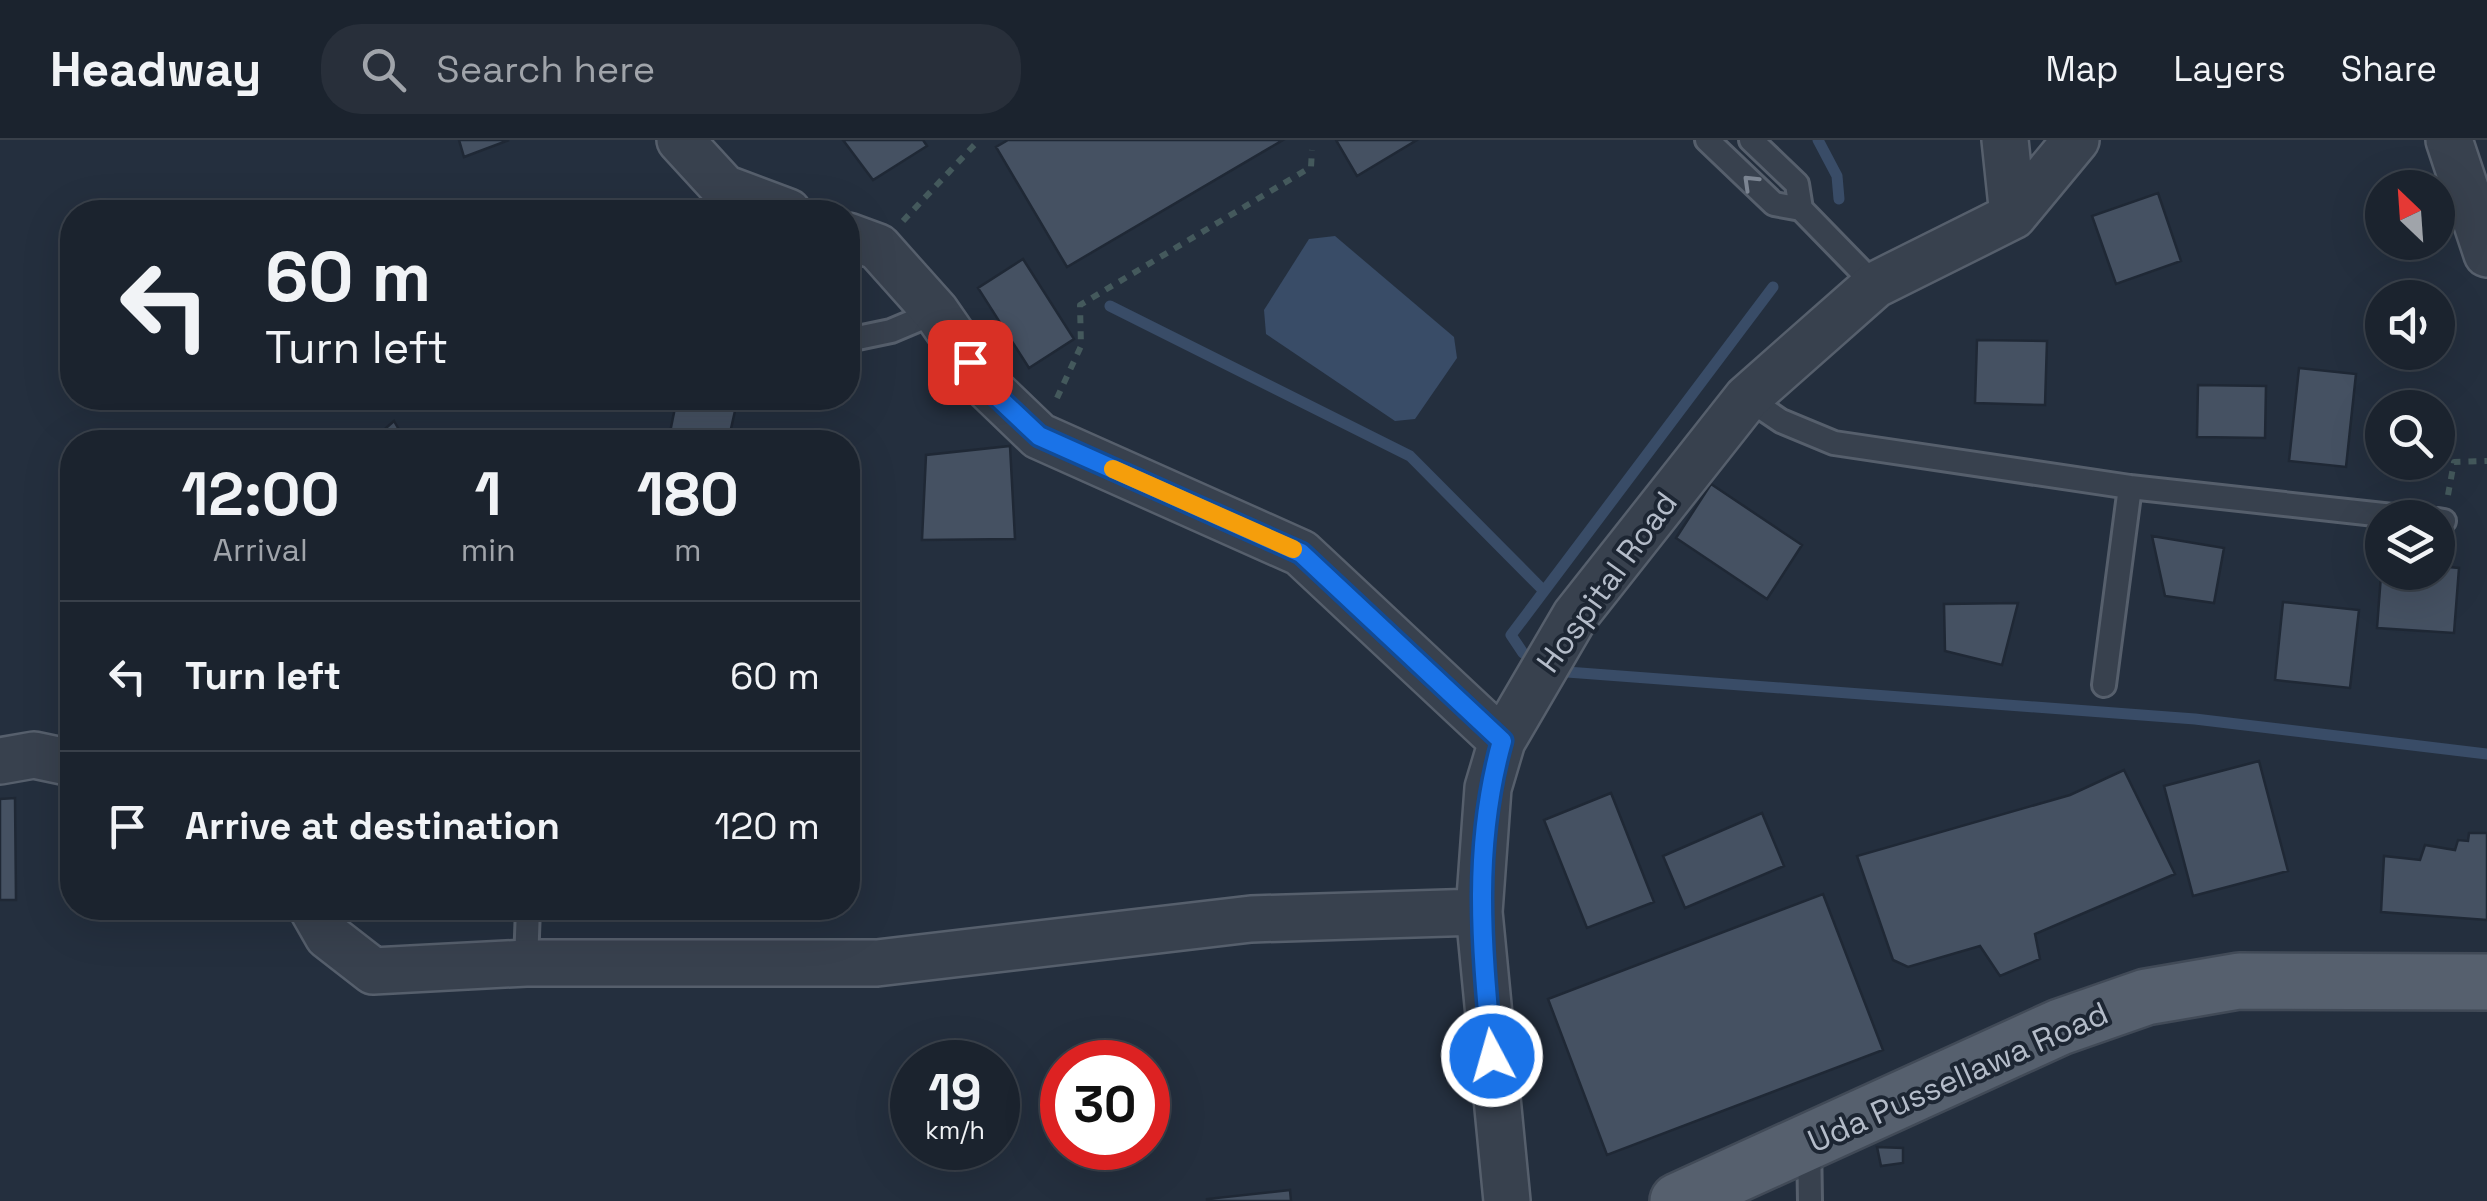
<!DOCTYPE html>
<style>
:root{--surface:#1b232e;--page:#282f3a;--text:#f1f3f6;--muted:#a0a4aa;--line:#39404a}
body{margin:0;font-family:"Space Grotesk",sans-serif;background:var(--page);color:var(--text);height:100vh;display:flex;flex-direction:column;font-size:38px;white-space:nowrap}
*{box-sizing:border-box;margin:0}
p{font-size:32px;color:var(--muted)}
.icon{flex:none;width:55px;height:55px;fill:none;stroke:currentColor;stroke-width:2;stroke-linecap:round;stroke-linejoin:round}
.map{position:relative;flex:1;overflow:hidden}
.side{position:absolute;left:60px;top:290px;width:800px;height:490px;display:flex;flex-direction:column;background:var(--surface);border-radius:40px;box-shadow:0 10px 40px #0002,0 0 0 2px var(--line)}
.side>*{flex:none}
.guide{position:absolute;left:60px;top:60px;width:800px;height:210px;border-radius:40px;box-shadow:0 10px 40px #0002,0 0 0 2px var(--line);background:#1b232e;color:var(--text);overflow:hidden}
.needle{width:65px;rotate:335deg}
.controls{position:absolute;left:2365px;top:30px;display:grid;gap:20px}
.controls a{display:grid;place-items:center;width:90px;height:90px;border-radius:50%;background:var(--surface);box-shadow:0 10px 40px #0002,0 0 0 2px var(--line);font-size:50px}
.speed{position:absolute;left:890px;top:900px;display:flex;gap:20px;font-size:50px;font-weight:700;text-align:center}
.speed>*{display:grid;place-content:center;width:130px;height:130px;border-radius:50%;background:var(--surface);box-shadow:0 10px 40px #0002,0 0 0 2px var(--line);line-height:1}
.speed small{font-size:25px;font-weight:400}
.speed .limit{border:15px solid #d22;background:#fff;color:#111}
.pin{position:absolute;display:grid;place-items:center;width:85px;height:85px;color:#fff;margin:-42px;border-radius:20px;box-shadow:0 5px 15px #0006}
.me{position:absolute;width:110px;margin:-55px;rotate:354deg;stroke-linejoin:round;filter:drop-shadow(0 0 8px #0008)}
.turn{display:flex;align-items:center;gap:35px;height:210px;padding:0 40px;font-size:45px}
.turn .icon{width:130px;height:130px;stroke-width:2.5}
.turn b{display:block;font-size:70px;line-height:85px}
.eta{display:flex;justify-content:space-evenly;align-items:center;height:170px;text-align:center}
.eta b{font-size:60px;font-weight:600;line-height:70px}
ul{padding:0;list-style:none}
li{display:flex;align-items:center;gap:30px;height:150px;padding:0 40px;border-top:2px solid var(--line)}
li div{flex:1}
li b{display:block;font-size:38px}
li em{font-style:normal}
header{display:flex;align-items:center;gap:60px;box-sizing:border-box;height:140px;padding:0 50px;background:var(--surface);border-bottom:2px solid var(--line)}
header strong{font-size:48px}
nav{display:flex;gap:55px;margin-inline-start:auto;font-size:35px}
.search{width:700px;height:90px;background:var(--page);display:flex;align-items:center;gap:25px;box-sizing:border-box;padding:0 35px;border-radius:40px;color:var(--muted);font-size:38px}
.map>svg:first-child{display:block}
.water{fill:#394c67}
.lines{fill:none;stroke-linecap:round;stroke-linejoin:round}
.stream{stroke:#394c67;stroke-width:11}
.building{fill:#455162;stroke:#1f2835;stroke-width:2.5}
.service-casing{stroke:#565f6c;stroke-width:28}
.minor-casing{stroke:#565f6c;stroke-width:50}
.primary-casing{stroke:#414a57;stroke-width:60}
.path{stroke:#44595c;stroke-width:6;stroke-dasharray:8 8;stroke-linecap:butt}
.service{stroke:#38414e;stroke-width:22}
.minor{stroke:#38414e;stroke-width:45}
.primary{stroke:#56606e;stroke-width:55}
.oneway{stroke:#7c8592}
.route-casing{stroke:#114b97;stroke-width:25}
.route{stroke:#1a73e8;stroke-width:18}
.slow{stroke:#f59e0b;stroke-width:18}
.labels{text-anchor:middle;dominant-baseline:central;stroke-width:8;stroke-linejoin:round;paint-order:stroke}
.street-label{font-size:32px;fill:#b4bcc9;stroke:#1d2633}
</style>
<header>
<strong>Headway</strong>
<div class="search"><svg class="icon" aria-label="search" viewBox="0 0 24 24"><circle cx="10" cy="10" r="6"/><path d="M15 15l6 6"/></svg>Search here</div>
<nav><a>Map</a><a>Layers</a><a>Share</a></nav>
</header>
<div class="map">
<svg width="2487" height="1061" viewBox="0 0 2487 1061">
<rect width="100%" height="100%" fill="#242f3e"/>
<path class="water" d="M1335 96 1454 197 1457 218 1415 279 1395 281 1266 194 1264 170 1309 99Z"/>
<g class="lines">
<path class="stream" d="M1818 0 1837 36 1839 59
M1110 166 1410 316 1544 451
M1540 521 1523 513 1511 495 1773 147
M1557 528 1567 532 2195 579 2487 614"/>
</g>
<path class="building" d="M459 0H509L464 17Z
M843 0H923L927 6 873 40Z
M1008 0H1283L1067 127 996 7Z
M1336 0H1417L1357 36Z
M2158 53 2181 121 2116 144 2092 76Z
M1023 119 1074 199 1029 228 978 148Z
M1977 200 2047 201 2045 265 1975 263Z
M2299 228 2356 234 2346 327 2289 321Z
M2198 245 2266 246 2265 298 2197 297Z
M677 258H766L763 268 737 262 728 302H668Z
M394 281 406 302H370Z
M1010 306 1015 399 922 400 926 315Z
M1711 344 1802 405 1767 459 1676 398Z
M2152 396 2224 408 2214 463 2165 456Z
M2382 422V432H2438V426L2459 428 2454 493 2377 488Z
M2283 462 2359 470 2350 548 2275 540Z
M2018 463 2002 525 1945 511 1944 464Z
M2259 621 2288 731 2193 756 2164 646Z
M2124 630 2175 734 2035 794 2040 819 2000 836 1980 806 1908 827 1893 820 1857 716 2070 655Z
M1611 653 1654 762 1587 788 1544 680Z
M15 658 16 760H0V659Z
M1762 673 1784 726 1685 768 1663 716Z
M2469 693H2487V780L2381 772 2384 716 2420 720 2425 705 2455 710 2458 700 2468 701Z
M1823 754 1883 910 1607 1015 1548 859Z
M1877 1007 1903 1008V1023L1881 1026Z
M1290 1050 1291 1061H1207V1059Z"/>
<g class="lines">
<g class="service-casing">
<path id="service" d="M1707 0 1774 64 1801 69
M1751 0 1797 44 1801 69 1875 145
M848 200 891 191 936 172
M1747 258 1781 281 1834 303 2130 347 2411 378
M2438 380 2444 381
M2104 545 2130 347
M526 823 528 768
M1809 1001 1810 1061"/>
</g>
<g class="minor-casing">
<path id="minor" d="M680 0 724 48 788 72
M2005 0 2013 76
M2449 0 2487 114
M848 96 878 107 936 172 988 247 1039 296 1301 413 1502 601
M0 621 34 615 72 623
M312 768 328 796 373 831 526 823H877L1251 779 1479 772
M1507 1061 1479 772 1488 648 1502 601 1575 476 1747 258 1875 145 2013 76 2076 0"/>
</g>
<g class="primary-casing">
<path id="primary" d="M1678 1061 2060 887 2146 857 2239 841 2487 842"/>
</g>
<path class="path" d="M903 81 979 0
M1057 258 1081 206 1080 165 1311 27 1312 10
M2448 355 2454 322 2487 321"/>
<use href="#service" class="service"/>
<use href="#minor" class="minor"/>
<use href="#primary" class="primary"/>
</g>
<defs><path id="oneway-chevron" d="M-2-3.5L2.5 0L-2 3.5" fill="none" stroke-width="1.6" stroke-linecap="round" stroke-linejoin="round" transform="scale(2.5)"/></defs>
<use class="oneway" href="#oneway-chevron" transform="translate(1750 42) rotate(-136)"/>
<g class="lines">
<g class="route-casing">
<path id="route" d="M970 222 988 248 1039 296 1301 413 1502 601C1472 709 1482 807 1492 916"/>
</g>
<use href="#route" class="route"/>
<path class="slow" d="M1113 329 1293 409"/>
</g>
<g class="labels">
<g class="street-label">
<text transform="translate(1607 442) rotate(-54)">Hospital Road</text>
<text transform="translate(1958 937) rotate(-24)">Uda Pussellawa Road</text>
</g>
</g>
</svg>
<div class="controls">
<a><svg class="needle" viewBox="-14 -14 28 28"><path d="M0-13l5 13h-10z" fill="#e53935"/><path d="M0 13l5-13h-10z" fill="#a0a4aa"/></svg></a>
<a><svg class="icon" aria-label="sound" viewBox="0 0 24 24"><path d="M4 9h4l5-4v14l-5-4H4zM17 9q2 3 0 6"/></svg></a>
<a><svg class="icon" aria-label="search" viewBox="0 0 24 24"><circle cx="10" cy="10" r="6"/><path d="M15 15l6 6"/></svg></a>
<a><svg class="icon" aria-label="layers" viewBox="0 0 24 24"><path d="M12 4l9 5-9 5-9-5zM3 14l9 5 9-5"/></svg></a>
</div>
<div class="speed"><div>19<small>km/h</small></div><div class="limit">30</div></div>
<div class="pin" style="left:970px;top:222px;background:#d93025"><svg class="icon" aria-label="arrive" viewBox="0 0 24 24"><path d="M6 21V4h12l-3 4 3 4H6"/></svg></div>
<svg class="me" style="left:1492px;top:916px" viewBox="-20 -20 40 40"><circle r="17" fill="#1a73e8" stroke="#fff" stroke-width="3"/><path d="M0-11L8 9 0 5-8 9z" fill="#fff"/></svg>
<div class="guide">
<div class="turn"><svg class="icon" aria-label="left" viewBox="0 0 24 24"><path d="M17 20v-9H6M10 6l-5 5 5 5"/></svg><div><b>60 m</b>Turn left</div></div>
</div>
<section class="side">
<div class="eta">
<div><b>12:00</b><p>Arrival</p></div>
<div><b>1</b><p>min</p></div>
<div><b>180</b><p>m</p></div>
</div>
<ul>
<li><svg class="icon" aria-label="left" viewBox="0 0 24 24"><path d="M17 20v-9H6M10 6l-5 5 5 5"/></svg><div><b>Turn left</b></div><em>60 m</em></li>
<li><svg class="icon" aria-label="arrive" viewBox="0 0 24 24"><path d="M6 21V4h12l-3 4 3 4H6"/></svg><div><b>Arrive at destination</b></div><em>120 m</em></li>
</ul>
</section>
</div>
